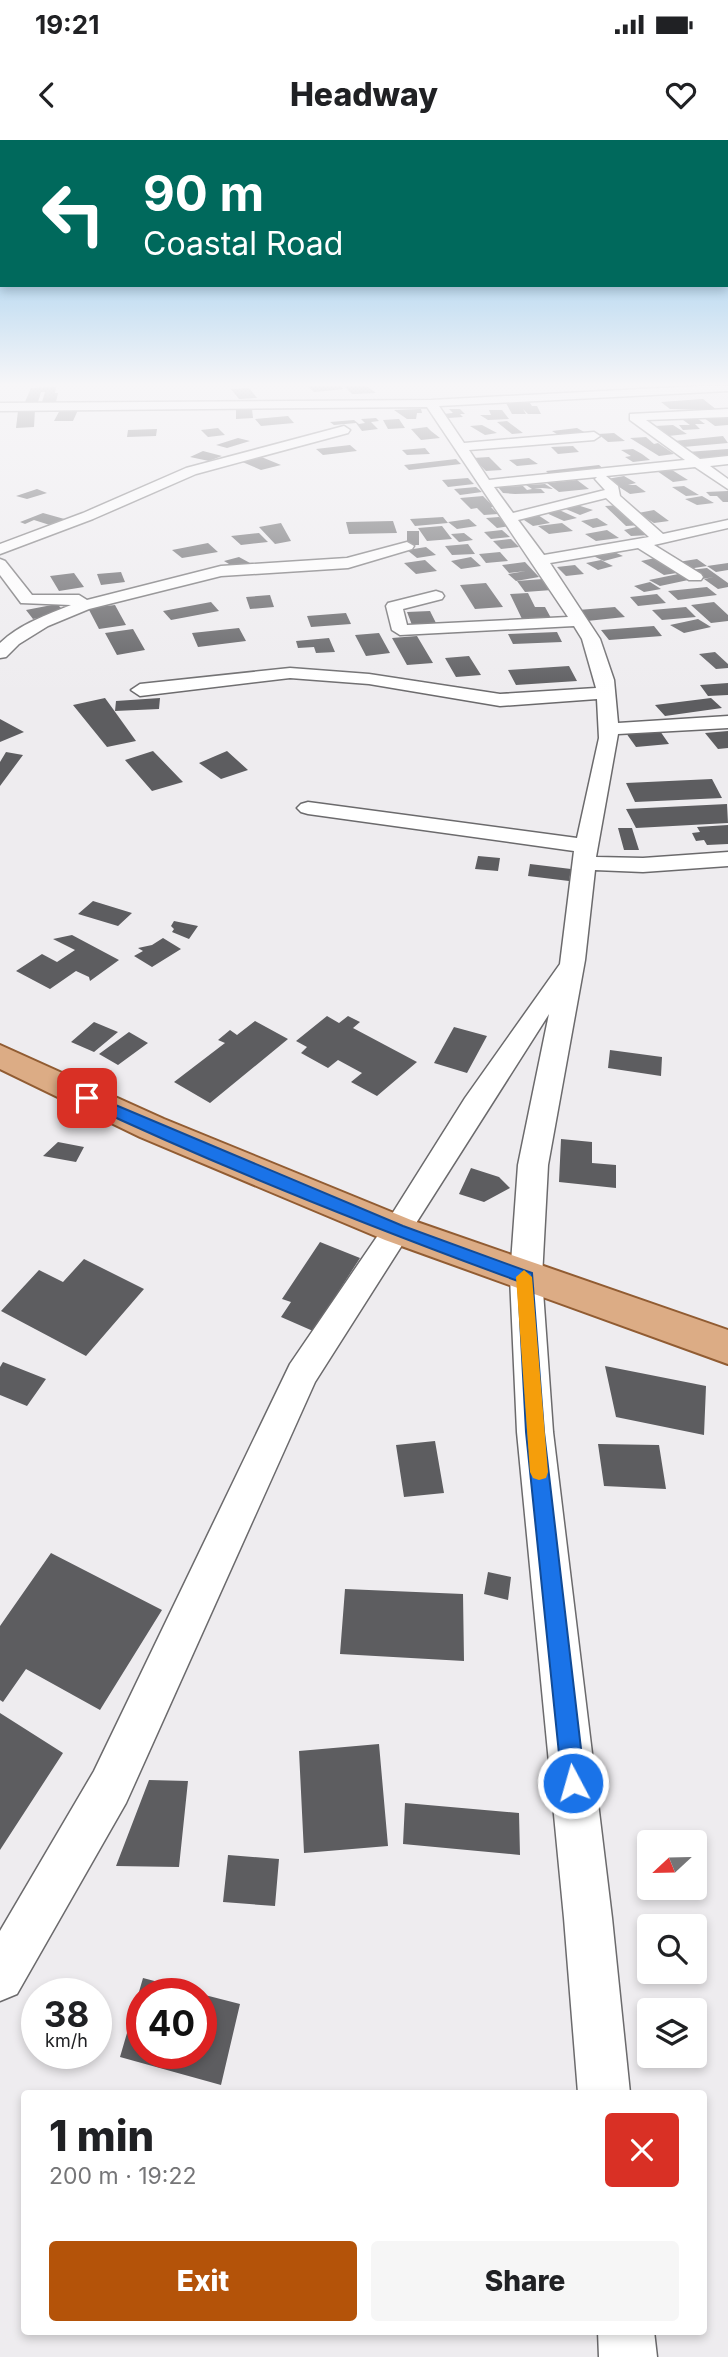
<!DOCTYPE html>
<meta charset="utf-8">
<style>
:root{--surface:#fff;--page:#f6f6f6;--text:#202124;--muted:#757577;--accent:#b45309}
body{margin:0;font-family:Inter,sans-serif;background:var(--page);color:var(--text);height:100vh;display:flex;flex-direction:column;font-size:26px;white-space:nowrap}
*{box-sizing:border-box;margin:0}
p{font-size:23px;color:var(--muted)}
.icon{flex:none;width:38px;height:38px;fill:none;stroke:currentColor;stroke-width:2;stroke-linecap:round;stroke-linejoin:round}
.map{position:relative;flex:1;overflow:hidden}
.sheet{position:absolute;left:21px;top:1950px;width:686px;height:245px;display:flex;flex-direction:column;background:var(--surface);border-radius:7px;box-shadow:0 4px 10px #0003}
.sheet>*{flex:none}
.hud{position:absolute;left:0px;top:0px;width:728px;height:147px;box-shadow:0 4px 10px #0003;background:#00695c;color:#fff;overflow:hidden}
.needle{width:46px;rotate:248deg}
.tools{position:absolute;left:637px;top:1690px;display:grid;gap:14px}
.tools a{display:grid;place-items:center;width:70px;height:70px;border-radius:7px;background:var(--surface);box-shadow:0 4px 10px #0003;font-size:35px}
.speed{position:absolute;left:21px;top:1838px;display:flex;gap:14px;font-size:35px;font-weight:700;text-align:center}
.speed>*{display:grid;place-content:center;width:91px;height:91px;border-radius:50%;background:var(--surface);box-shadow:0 4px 10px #0003;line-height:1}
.speed small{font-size:18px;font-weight:400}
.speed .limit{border:10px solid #d22;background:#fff;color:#111}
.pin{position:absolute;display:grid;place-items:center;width:60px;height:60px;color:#fff;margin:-30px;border-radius:14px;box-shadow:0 4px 10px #0006}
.me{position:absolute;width:77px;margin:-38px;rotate:354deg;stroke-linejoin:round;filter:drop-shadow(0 0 5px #0008)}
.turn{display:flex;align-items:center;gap:24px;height:147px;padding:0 28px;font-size:32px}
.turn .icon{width:91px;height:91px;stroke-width:2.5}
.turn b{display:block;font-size:49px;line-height:60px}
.round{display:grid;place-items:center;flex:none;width:74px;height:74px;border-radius:7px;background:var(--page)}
.head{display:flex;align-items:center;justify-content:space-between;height:119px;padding:0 28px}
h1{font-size:42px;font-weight:800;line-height:52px}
.primary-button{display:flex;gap:14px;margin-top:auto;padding:14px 28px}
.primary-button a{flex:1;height:80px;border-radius:7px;background:var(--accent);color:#fff;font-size:28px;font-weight:800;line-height:80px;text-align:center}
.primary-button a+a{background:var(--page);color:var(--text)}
.status{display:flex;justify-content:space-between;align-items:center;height:49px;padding:0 35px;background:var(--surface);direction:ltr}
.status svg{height:19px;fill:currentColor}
header{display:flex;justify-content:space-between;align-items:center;height:91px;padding:0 28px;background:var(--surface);font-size:32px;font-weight:800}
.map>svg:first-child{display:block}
.building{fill:#5d5d60}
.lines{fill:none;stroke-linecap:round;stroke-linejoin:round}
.minor-casing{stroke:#6b6a6c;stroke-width:3}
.major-casing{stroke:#915c32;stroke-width:4}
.minor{fill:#fff;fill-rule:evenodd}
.major{fill:#dcac85;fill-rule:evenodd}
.route{fill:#1a73e8;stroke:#114b97;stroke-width:2}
.slow{fill:#f59e0b}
</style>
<div class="status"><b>19:21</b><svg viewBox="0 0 49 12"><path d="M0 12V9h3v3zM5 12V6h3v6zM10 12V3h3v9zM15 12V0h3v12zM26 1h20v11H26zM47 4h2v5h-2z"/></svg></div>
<header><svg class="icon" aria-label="back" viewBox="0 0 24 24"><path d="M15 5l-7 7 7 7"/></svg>Headway<svg class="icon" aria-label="heart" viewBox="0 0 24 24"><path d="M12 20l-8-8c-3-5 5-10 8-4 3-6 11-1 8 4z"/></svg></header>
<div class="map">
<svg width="728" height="2217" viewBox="0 0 728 2217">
<rect width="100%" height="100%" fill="#eeecef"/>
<path class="building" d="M307 246H340L344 249 314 252Z
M344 246H367L376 253 352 254Z
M56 247 55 253H58L56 262H42L45 252H41L38 262H25L31 248Z
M249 248 257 258 239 259 231 249Z
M703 259 717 270 670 269 661 262Z
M506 263H530L532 266H537L541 274H528L523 269 526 274H512Z
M236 269H252L253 278 236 279Z
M421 269 422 273H417L416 279H407L394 270Z
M449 269H460L465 274H460L463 277 448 278 443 274 453 273Z
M35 270 34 287 16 288 18 271Z
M60 270H78L73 281H54Z
M489 270H502L509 279 488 280 480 275H491Z
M728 274V285L715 286 700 275Z
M288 276 294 283 261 286 255 279Z
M694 276 705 284H695L700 289 683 290 679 285H690L679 277Z
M376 278 379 281 371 282 378 289 362 291 356 283 334 285 330 282 354 280 359 284 365 283 361 279Z
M399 279 405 288 388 289 383 280Z
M507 281 523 293 512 294 497 282Z
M482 285 497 293 485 295 470 286Z
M673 285 687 294 668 296 655 286Z
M427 287 431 291 440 298 421 300 411 289Z
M218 288 225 295 208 297 201 290Z
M577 288 586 293 560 296 552 291Z
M157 289 156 296 127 297 128 290Z
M614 293 625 301 608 302 598 294Z
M723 296 728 303 683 307 674 301Z
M646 297 654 304 658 303 674 314 659 316 630 298Z
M238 298 250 301 227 308 216 305Z
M350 305 357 311 323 315 316 309Z
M573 306 579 312 558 314 551 307Z
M425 308 430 314 407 315 402 310Z
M633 309 642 314 650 320 633 322 625 317 631 316 621 310Z
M728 309V317L696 319 687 312Z
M203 311 222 316 209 321 190 317Z
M259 316 281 325 261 330 240 321Z
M489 317 502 330 486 331 473 318Z
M529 318 538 324 517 326 509 320Z
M456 319 461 324 409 330 404 325Z
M599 325 606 331 552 337 546 331Z
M672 330 688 340 673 342 657 331Z
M624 336 636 343 628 345H636L646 352 630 354 607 339Z
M468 338 474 344 448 347 442 340Z
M577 340 589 349 559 352 547 343Z
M545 344 553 349 542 348 534 349H541L545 353 515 354 503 353 498 347 523 346 527 350 532 349 526 345Z
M684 346 699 355 686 356 672 347Z
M476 347 482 352 460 355 454 349Z
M37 349 47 353 27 359 16 356Z
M728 351V362H723L717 356H710L706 352Z
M483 356 494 367H491L498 374 484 375 477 368 471 369 460 358Z
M702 356 714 363 697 365 685 359Z
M574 364 593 370 580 375 561 367Z
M621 365 642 385 626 386 605 366Z
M557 369 577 378 564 381 544 372Z
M654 370 669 381 654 383 638 373Z
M43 373 68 380 53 386 34 380 25 384 20 382Z
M538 375 550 383 533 386 521 378Z
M443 377 448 383 415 386 410 379Z
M499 377 510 386 497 388 486 378Z
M597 378 608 385 593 388 581 381Z
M469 379 477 386 457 389 448 382Z
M393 381 397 393 349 394 346 382Z
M281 383 291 401 275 404 259 387Z
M562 383 573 391 549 394 538 386Z
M442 386 452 399 427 401 418 388Z
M640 386 650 395 631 396 624 390Z
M502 390 510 397 491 399 484 392Z
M607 390 619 398 596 401 585 394Z
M407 391H419V405H407Z
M259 393 268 402 241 405 231 396Z
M464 393 473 400 459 402 451 394Z
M511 399 519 407 501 409 493 401Z
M208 403 218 412 182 418 172 410Z
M468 404 475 414 452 415 445 406Z
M426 407 436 415 417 418 407 410Z
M610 410 623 416 604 421 591 415Z
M500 412 508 421 486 423 479 414Z
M239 417 250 423 234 427 224 421Z
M471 417 481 426 461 429 451 421Z
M660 417 683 432 664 435 641 421Z
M697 419 707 426 688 429 678 422Z
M425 420 437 431 416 434 404 423Z
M601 420 613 426 598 430 586 423Z
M525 422 539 437 516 441 508 434 526 431 509 433 502 425Z
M728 423V430L716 432 707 426Z
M575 425 584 434 566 436 557 427Z
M707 428 728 443V447L718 449 704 439 714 437 702 439 690 430Z
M121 432 125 442 101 445 97 434Z
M74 433 84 447 59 451 50 436Z
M683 433 693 439 660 446 649 440Z
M543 439 552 450 525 452 517 441Z
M650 442 661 449 644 452 634 446Z
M486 443 503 467 475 469 460 445Z
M707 447 717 455 678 460 668 451Z
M528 453 535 467H545L551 478 522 479 510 454Z
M657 454 666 463 638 466 630 457Z
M270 455 274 467 250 469 246 457Z
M211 462 219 471 171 480 163 471Z
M714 462 728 475V481L711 483 691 465Z
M57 464 65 472 33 479 26 470Z
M115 465 126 485 99 489 88 468Z
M615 467 625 477 587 481 578 470Z
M686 467 696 477 662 480 652 470Z
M430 471 436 483 412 485 407 472Z
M346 473 351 484 311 487 307 476Z
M698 479 711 487 684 493 670 485Z
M654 486 662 496 609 500 601 490Z
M239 488 246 501 198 507 192 493Z
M133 489 145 510 117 515 105 493Z
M557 492 562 502 513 504 508 494Z
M379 493 390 513 366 516 355 495Z
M417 496 433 523 407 525 392 498Z
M329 498 335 512 316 513 314 507 298 508 296 501Z
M715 512 728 524V528L716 529 699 514Z
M469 516 481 535 456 537 445 518Z
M569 526 577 541 516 545 508 530Z
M728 543V555L708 556 700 545Z
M105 558 113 569 136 601 107 607 73 565Z
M160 558 159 569 115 571 116 561Z
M711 558 722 568 665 576 655 565Z
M0 579 24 592 0 602Z
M660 591 669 604 636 607 626 593Z
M728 591V608L718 609 705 593Z
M153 611 183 642 152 651 125 620Z
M227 611 248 630 221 639 199 623Z
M6 612 23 615 0 646V622Z
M712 639 722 658 635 662 626 643Z
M727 664 728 683 636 688 626 669Z
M728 685V704L707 705 704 700 696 701 692 693 700 692 697 687Z
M618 688H632L639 710H624Z
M478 716 500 718 498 731 475 729Z
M530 724 571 729 569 741 528 736Z
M93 761 132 773 118 786 78 774Z
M174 781 198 786 189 799 172 792 174 789 171 786Z
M72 795 119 820 90 841 89 837 76 831 50 849 16 831 42 814 57 822 75 810 53 799Z
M163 798 181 809 152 827 134 816 143 811 138 808 152 805Z
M327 876 339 883 348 876 360 882 353 888 417 922 377 956 351 942 362 933 338 920 328 928 301 913 307 907 296 901Z
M255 881 288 899 210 963 174 942 225 903 218 900 230 890 237 895Z
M94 882 118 892 94 912 71 902Z
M454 887 487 896 467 933 434 923Z
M129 892 148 903 118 925 99 914Z
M610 910 662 917 661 936 608 928Z
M561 999 592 1002V1023L616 1025V1048L559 1042Z
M58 1002 84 1007 76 1022 43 1016Z
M471 1028 499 1037 510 1048 484 1062 459 1054Z
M320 1102 360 1118 313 1191 281 1177 291 1162 282 1159Z
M84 1119 144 1149 86 1216 1 1171 39 1130 63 1142Z
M3 1222 46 1239 27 1266 0 1255V1227Z
M605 1226 706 1246 704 1295 616 1277Z
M435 1301 444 1353 404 1357 396 1305Z
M598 1304 659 1305 666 1349 604 1346Z
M51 1413 162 1470 100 1570 26 1529 3 1562 0 1560V1486Z
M488 1432 511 1437 508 1460 484 1454Z
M345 1449 463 1454 464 1521 340 1514Z
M0 1573 63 1613 0 1710Z
M379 1604 388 1706 304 1713 299 1611Z
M149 1640 188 1641 179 1727 116 1726Z
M405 1663 519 1673 520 1715 403 1704Z
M228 1715 279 1719 275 1766 223 1762Z
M143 1838 197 1852 142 1853V1913H201V1854L240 1864 221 1945 120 1917Z"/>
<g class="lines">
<g class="minor-casing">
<path id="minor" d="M699 246H728V251L439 266 464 303 594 292 600 296 594 300 469 310 489 340 685 320 630 280V274L728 269V277L646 280 700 319 728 316V324L710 326 728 339V349L695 327 606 336 618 346 620 356 663 394 728 380V388L654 405 701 434 703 437 701 440H689L638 408 550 423 600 499 614 540 618 583 728 576V588L618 594 596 717 643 718 728 712V726L643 732 595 730 585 820 548 1025 542 1137 553 1292 612 1778 630 1953H578L564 1778 517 1292 510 1137 518 1025 549 874 315 1242 126 1663 17 1854 0 1861V1791L94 1631 290 1224 387 1082 465 958 560 824 574 711 308 674 301 672 297 668 301 664 308 662 577 698 599 598 597 559 500 566 369 544 290 538 140 556 131 550 140 544 290 528 369 534 500 554 596 548 582 499 574 486 400 495 392 490 386 466 388 463 436 451 442 453 444 456 442 459 403 469 407 485 568 477 427 267 0 271V263L431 260ZM597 337 595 339 605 350 513 373 494 347ZM606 358 649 397 544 415 518 380Z
M344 286 350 290 348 293 196 334 93 379 0 414V404L83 373 186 328Z
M407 402 414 406 412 409 348 428 221 436 89 469 48 486 19 504 6 517 0 518V503C20 484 46 475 71 465L21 463 0 435V419L5 421 32 455H79L87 460 221 426 347 418Z
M598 2191H654L657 2217H599Z"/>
</g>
<g class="major-casing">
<path id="major" d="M0 905 164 979 411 1080 728 1190V1224L385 1100 140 997 0 929Z"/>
</g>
<use href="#minor" class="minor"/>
<use href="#major" class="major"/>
</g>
<linearGradient id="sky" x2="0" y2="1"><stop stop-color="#6fb7e8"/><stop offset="0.44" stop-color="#f7f6f8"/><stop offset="1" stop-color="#f7f6f8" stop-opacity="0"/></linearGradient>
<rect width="728" height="556" fill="url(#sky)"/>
<path class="route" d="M87 953 403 1086 532 1133 544 1292 585 1643 581 1651 573 1654 566 1651 562 1643 526 1292 518 1141C371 1087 224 1029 82 962L80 958Z"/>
<path class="slow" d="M524 1130 532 1137 548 1332 546 1338 539 1340 533 1338 530 1332 516 1137Z"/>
</svg>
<div class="tools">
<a><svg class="needle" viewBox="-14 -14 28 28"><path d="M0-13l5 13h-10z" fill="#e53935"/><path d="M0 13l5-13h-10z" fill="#757577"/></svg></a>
<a><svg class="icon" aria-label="search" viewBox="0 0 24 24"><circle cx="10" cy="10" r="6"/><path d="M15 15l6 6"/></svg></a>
<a><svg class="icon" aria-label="layers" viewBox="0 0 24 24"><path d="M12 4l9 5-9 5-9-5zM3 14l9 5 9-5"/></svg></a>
</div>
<div class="speed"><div>38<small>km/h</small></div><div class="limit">40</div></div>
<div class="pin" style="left:87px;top:958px;background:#d93025"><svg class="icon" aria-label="arrive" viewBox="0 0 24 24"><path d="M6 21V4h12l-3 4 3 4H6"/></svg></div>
<svg class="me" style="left:573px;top:1643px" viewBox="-20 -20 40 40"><circle r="17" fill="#1a73e8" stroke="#fff" stroke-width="3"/><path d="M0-11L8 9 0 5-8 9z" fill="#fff"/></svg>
<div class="hud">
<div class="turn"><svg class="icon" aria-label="left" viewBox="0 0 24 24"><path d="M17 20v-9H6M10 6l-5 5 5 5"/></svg><div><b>90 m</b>Coastal Road</div></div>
</div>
<section class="sheet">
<div class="head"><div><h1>1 min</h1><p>200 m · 19:22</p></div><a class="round" style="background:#d93025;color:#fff"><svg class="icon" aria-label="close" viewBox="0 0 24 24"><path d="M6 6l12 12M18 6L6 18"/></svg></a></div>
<div class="primary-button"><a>Exit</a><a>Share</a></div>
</section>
</div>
